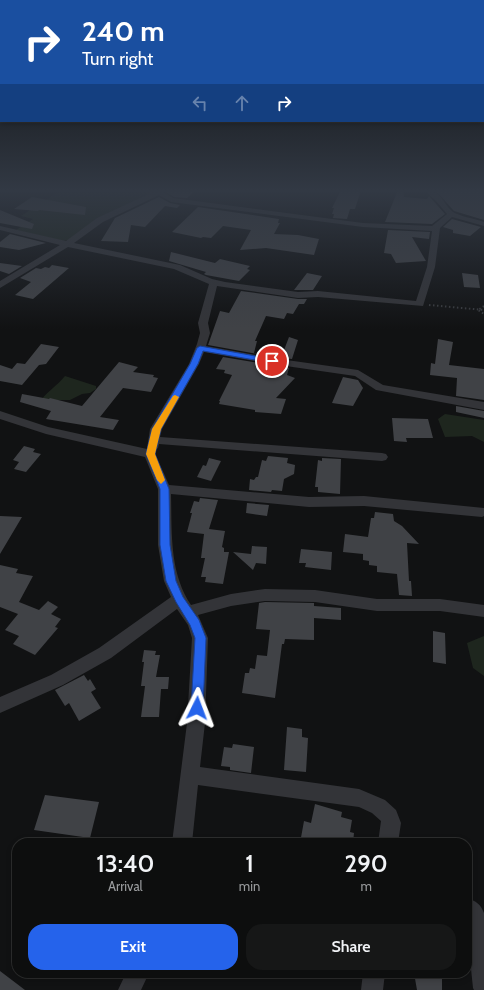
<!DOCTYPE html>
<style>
:root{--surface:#0d0e0e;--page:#161717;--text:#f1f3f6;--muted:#9a9c9e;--line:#2d2e2e;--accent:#2563eb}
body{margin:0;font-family:Cabin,sans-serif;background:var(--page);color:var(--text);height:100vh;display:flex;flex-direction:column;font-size:15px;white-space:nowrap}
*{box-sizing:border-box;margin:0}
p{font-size:13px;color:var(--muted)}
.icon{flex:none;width:22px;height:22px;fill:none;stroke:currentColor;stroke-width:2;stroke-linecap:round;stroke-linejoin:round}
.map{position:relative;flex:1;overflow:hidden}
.panel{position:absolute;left:12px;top:838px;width:460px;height:140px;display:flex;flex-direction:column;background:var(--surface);border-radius:16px;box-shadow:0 2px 6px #0003,0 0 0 1px var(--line)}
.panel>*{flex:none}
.hud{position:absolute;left:0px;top:0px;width:484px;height:122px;box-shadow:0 2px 6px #0003,0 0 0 1px var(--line);background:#1a4fa0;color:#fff;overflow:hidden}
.pin{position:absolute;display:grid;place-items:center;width:34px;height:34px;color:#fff;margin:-17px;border:2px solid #fff;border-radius:50%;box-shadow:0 1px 4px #0007}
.me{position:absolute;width:44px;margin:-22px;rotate:3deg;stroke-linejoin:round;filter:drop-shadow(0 0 3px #0008)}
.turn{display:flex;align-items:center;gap:14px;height:84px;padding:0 16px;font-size:18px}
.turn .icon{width:52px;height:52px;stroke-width:2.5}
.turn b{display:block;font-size:28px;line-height:34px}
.lanes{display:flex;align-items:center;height:38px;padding:0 16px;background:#0003;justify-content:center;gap:20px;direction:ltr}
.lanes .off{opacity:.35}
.eta{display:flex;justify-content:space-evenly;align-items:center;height:68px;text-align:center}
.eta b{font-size:24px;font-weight:600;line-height:28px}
.action{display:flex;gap:8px;margin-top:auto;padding:8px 16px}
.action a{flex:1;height:46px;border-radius:16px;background:var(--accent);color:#fff;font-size:16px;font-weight:600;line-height:46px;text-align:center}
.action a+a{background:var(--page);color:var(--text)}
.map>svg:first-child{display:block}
.green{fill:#1e261e}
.building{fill:#404246}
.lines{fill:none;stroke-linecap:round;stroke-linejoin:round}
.path{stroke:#393b3f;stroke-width:2;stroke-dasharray:1.5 2.5;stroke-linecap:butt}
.minor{fill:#333438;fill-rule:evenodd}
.route{fill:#2563eb;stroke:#184099}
.slow{fill:#f59e0b}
</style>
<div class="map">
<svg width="484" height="990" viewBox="0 0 484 990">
<rect width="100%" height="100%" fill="#111213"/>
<path class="green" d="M61 190H121L155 192 69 240 63 241 16 230 33 219 21 216Z
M65 376 96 386V389L90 393 82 394 70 400H50L39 403C46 392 57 386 65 376Z
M445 414 484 420V442L472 436 445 437 438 419Z
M484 636V676L473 668 467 643Z"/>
<path class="building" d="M170 190H196L187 198 174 197 166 192Z
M341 190H361L355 209H350L347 219 333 218 334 214H332L334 208H332Z
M398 190H403L404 197 427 199 429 196 445 214 432 224 385 222Z
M433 190 484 192V220L454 211 439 194Z
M32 197 86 207 85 215 39 210 38 211 14 209Z
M159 197 170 203 180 205 177 208 165 206 145 227 131 225 128 242 101 241 115 218Z
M198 207 279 219 278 223H280L274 234 298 235 319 239 314 255 266 248 240 250 251 230 223 226 211 238 203 237 201 238 172 232Z
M0 210 34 224 32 229 0 223Z
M452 219 481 227 470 236 453 233V230L443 227Z
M388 230 430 232 429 239 412 237 426 261 396 263 391 254 384 253Z
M10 234 46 243 19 250 0 247V242Z
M171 252 215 263 220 259 250 266 247 269 250 270 239 281 206 275 204 274 206 272 169 261Z
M0 263 22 266 9 274 0 271Z
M52 265 69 268 33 299 15 295 31 282 20 278 36 268 41 269 45 267 49 268Z
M307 273 322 276 313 290H294Z
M462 273 478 275 480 288 464 287Z
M241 291 298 299H307L304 304H299L293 314 287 313 284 319 266 316 255 341H257L254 353 257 354 208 345 220 311 229 313Z
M289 337 298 340 292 359 281 358Z
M438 339 453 342 449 365 484 369V400L456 396 457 378 430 375 431 363 435 364Z
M41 344 59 347 46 364 39 365 22 385 0 381V365L12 369 17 363 25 364Z
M223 357 289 368 287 375 295 378 276 398 286 399 281 414 255 412V410L219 404 220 401H219L232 375 224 373 225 370 216 369Z
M119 362 138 367 133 372 154 375 153 377 158 378 151 392 123 388 100 417 119 420 113 430 46 419 51 411 20 402 22 394 49 399 50 398 82 406Z
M343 377 358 380 363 388 353 406 332 403Z
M456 406 484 411V418L456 412Z
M392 418 428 419 433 438H406L407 442 394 441Z
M24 446 35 449 33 452 41 454 26 472 14 469 19 462 13 460Z
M268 456 288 458 287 463 295 465 294 474 284 479 282 491 272 490 271 492 249 490 250 479 254 480 256 477H258L262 460 266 461Z
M209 458 221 461 211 481 197 477 203 465 206 466Z
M322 458 341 459 340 494 318 492V487H315L318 460 322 461Z
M200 498 218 500 209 529 225 531 222 547 224 548V552H229L223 584 205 582 206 577H201L205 558H201L204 534 187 532 192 513H190L194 501 199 502Z
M247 503 269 505 267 516 246 513Z
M375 512 393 514 394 521 402 526 419 544 407 543 409 581H411L412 596 399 595 397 574 377 572V566L369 565V561L363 560V554L343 552 345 534 368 537 371 518H374Z
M0 516 22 517 0 554Z
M252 546 267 547 266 564 256 563 253 570 233 552 251 554Z
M301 549 332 552 331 570 305 567 306 563H299Z
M0 565 18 569 16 573 33 576 19 602 39 610 48 601 58 607 51 614 61 619 55 627 58 628 35 655 13 644 19 636 5 630 18 614 0 607Z
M265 602 314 603V606L341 608V620L314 618V640L285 639 284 644H282L275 698 242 693 245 673H249L250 668 255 669 257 655 267 656 270 630 256 629 259 603Z
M433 631 445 633 446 664 433 662Z
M144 650 156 651 155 655H160L156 677H169L168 689H161L159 717H141L145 686H141L144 662H142Z
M84 675 88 681 90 679 96 689 91 692 101 708 79 721 69 703 65 706 55 690Z
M287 727 302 729V737L308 738 306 772 284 770Z
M233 744 254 747 251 773 230 770V767L221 766 224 747 232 748Z
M45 795 99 802 90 838 34 830Z
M315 804 342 812 341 817 352 820 350 832 354 833 353 843H300L304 821 311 823Z
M0 971 25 990H0Z
M414 973H442V990H417Z"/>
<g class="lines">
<path class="path" d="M429 305 484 310
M484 306 478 310 484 314"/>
<path class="minor" d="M131 190H160L173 198 363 223 432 226 447 214 436 201 424 190C442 190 442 203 453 212 459 216 476 219 484 222V226L452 217 440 228 435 267 423 306 318 297 298 298 217 286 208 323 210 333 206 346 272 358 358 370 383 385 484 402V410L376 390 355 376 272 364 204 352 199 364 162 429 160 437 382 453 386 454 388 457 386 460 382 461 159 444 158 448 154 451 169 485 309 497 364 496 484 508V516L482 517 364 506 309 507 171 494C172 532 169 572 191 605L231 594 265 589 315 590 377 599H440L484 605V617L440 611H377L315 602 265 601 231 606 198 615 208 638 205 723 200 767 359 789 385 800 396 810 401 823 398 843H378L381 821 372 813 359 807 198 785 192 843H172L187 723 192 638 188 625 177 609 111 658 63 685 0 713V697L51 675 99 648 171 597 164 581 158 545V489L145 457 46 434 0 419V411L48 427 147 449 150 429 189 364 197 344 200 333 198 323 209 284 174 269 68 247 0 288V281L60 245 0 230V226L66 241 97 218 151 193 135 192ZM159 195 171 202 363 227 432 231 427 267 416 301 318 291 298 292 225 282 212 279 180 265 74 243 103 222Z
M467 899C476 900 481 905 484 913V990H474L473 988 467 930Z
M126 973H149L141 990H118Z
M363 973H385L383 990H361Z"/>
</g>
<linearGradient id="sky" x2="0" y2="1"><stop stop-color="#090a0a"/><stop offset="0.58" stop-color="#323944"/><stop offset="1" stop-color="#323944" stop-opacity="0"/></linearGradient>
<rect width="484" height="329" fill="url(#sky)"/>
<path class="route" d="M200 346 272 359 276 361 272 363 203 351 198 364 161 429 155 454 169 489 170 545 176 581 183 597 199 620 206 638 203 708 201 712 197 714 192 712 191 708 195 638 190 625 176 602 166 581 160 545V489L146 454 152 429 190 364 197 348Z"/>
<path class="slow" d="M175 395 179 397 161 429 155 454 165 480 161 484 157 480 146 454 152 429 173 396Z"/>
</svg>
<div class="pin" style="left:272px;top:361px;background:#d93025"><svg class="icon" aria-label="arrive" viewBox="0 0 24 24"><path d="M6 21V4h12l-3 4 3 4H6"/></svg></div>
<svg class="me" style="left:197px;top:708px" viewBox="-20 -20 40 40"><path d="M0-17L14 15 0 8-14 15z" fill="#2563eb" stroke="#fff" stroke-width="4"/></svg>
<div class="hud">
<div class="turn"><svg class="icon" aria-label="right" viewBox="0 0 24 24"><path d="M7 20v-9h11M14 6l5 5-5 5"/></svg><div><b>240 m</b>Turn right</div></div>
<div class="lanes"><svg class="icon off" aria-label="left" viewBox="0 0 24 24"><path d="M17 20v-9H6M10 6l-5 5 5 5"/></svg><svg class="icon off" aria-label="ahead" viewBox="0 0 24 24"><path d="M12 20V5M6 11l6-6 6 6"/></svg><svg class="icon" aria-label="right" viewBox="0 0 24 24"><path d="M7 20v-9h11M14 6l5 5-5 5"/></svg></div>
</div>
<section class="panel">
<div class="eta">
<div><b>13:40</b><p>Arrival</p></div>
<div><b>1</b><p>min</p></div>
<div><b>290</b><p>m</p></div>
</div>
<div class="action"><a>Exit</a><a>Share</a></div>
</section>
</div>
